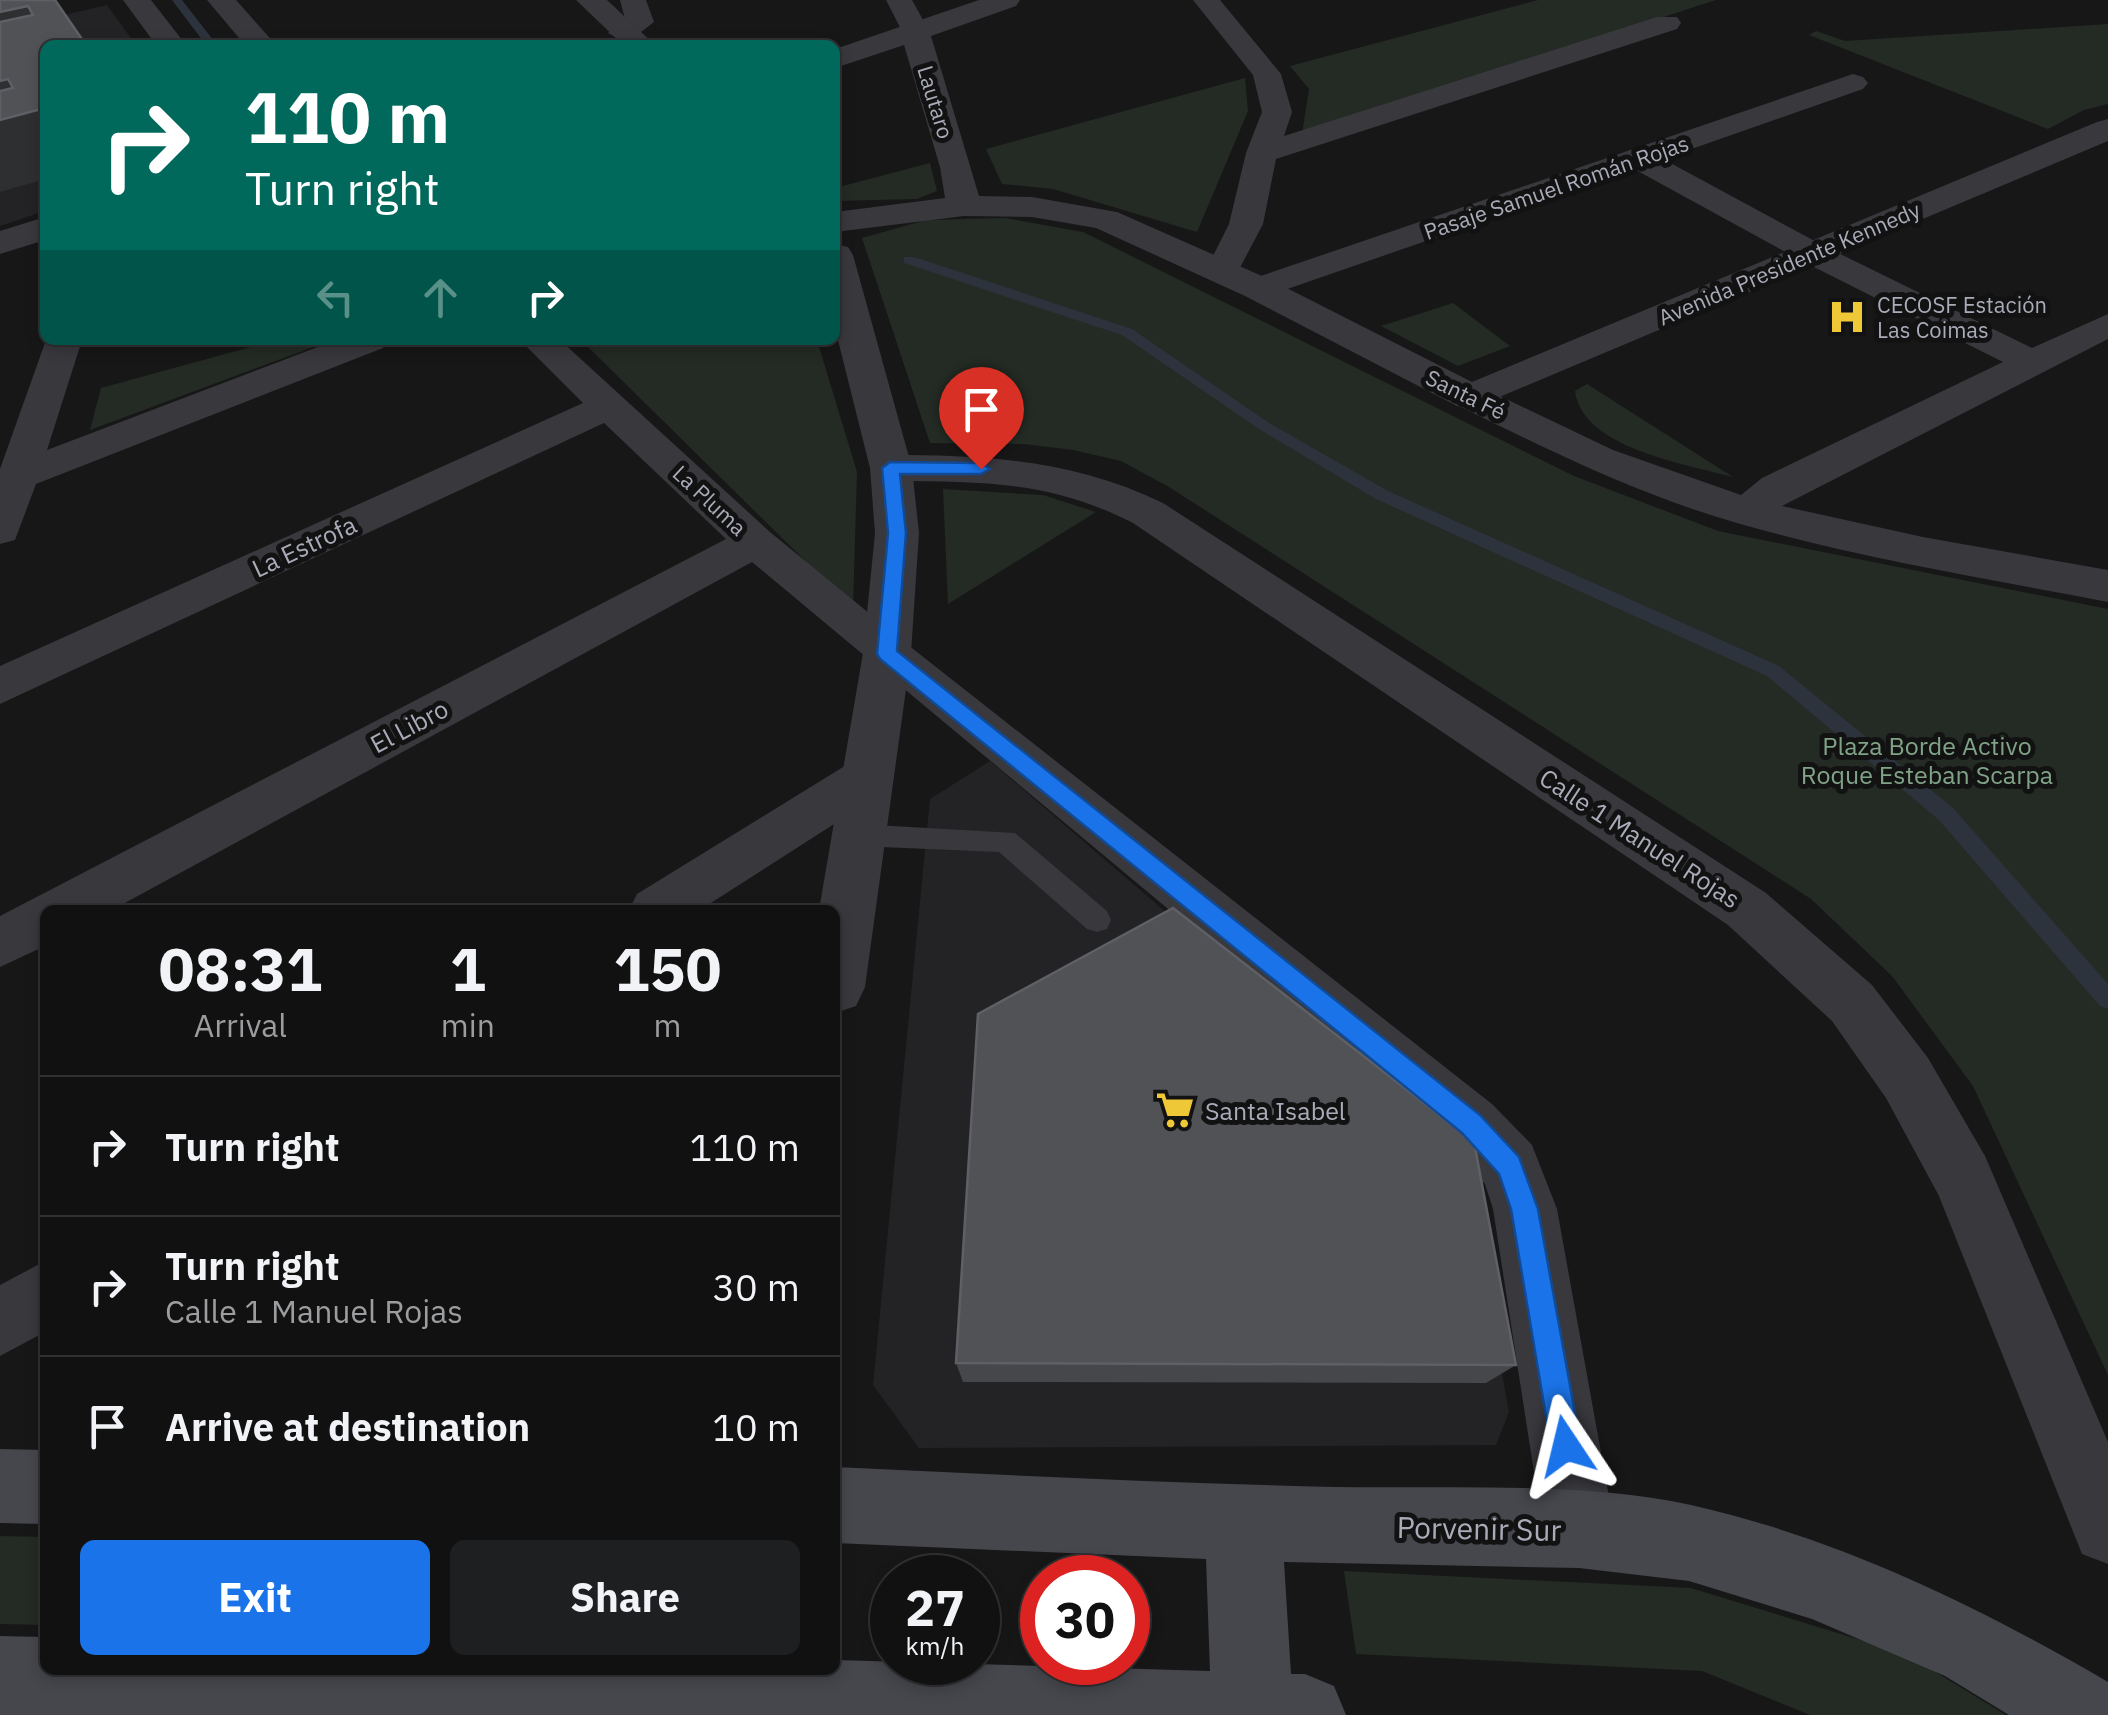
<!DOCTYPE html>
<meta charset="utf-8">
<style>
:root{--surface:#111112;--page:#1e1f20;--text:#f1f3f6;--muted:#9c9d9f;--line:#303132;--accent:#1a73e8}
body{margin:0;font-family:"IBM Plex Sans",sans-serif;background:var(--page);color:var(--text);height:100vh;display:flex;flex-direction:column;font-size:38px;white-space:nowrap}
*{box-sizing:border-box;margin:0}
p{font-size:32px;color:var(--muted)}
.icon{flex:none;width:55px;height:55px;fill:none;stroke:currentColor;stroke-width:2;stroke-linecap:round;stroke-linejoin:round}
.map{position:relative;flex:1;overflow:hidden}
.drawer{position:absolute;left:40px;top:905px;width:800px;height:770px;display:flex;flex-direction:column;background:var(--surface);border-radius:15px;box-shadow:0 5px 15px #0003,0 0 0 2px var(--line)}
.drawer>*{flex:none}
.banner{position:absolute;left:40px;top:40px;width:800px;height:305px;border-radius:15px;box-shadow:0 5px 15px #0003,0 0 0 2px var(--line);background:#00695c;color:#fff;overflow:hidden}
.speed{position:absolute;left:870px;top:1555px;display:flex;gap:20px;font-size:50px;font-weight:700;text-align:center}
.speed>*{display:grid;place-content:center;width:130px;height:130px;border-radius:50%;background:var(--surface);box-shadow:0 5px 15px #0003,0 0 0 2px var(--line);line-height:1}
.speed small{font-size:25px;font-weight:400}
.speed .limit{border:15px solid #d22;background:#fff;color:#111}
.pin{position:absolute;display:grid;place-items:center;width:85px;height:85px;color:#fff;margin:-102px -42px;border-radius:50% 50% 50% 0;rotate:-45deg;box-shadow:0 0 10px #0007}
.pin .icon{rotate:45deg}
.me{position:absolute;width:110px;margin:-55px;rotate:350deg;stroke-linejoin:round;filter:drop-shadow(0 0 8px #0008)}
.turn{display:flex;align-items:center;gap:35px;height:210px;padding:0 40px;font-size:45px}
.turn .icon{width:130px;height:130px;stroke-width:2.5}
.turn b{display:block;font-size:70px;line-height:85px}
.lanes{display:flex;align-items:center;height:95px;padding:0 40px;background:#0003;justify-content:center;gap:50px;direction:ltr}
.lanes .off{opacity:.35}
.eta{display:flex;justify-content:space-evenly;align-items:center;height:170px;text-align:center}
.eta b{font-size:60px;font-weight:700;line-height:70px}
.primary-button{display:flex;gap:20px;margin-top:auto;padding:20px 40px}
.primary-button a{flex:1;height:115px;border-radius:15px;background:var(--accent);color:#fff;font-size:40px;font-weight:700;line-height:115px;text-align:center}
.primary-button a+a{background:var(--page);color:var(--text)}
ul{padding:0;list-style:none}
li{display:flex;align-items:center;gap:30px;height:140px;padding:0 40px;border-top:2px solid var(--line)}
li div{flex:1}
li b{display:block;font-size:38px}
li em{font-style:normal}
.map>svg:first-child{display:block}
.built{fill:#232325}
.green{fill:#232b24}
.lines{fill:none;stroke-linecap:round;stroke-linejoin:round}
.stream{fill:#2d333c;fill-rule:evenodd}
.service{fill:#38383d;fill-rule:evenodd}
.minor{fill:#38383d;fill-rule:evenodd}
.tertiary{fill:#38383d;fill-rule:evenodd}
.secondary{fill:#46474d;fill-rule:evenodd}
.wall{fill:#45474a}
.shaded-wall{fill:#2e2f31}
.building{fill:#505256;stroke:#5e6065;stroke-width:2.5}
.route{fill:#1a73e8;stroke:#114b97;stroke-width:2.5}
.labels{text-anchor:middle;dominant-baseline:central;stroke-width:10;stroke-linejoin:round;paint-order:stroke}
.far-street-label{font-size:22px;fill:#a9acb8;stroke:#121213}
.far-poi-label{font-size:22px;fill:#a9acb8;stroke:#121213;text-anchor:start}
.street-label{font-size:25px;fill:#a9acb8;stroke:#121213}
.park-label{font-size:25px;fill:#80a387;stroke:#121213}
.poi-label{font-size:25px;fill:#a9acb8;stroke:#121213;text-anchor:start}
.near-street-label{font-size:30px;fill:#a9acb8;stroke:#121213}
</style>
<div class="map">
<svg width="2108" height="1715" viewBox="0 0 2108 1715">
<rect width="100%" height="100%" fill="#171718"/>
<path class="built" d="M107 5 136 45H45V211L0 226V30Z
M990 761 1465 1169 1509 1412 1496 1445 919 1448 873 1385 930 799Z"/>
<path class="green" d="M1538 0H1716L1302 134 1309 89 1290 66Z
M2108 24V104L2084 110 2048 129 1809 35 1816 31 1845 41Z
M1245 78 1248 111 1197 232 1053 189 1002 184 986 149Z
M930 163 937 191 917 199 835 201V188Z
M1005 218 1083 232 1574 476 1718 531 2108 609V1375L1973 1086 1892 976 1811 899 1169 487 1121 461 1073 450 1024 444 930 443 862 238 926 220Z
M1453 303 1510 346 1458 366 1381 326Z
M276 340H332L90 430 101 388Z
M581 340H817L857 472 853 608Z
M1587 384 1733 477C1685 464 1582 448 1575 391Z
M943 489 1043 495 1096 512 948 604Z
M0 1536 45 1537V1625L0 1624Z
M1344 1571 1691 1588 1906 1654 2006 1715H1810L1702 1671 1356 1654Z"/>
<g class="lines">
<path class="stream" d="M172 0H182L217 45H206Z
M904 257H914L1132 329 1269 423 1388 491 1779 666 1953 808 2108 984V1009L2100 1006 1939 820 1767 676 1376 499 1259 429 1122 335 904 263Z"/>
<path class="service" d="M857 824 1015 833 1107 911 1111 920 1107 929 1097 932 1087 929 999 852 857 846 847 843 843 835 847 827Z"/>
<path class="minor" d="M620 0H646L654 22 632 39 622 41 608 33 625 19Z
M886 0H912L928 29 924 35H904Z
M1193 0H1220L1281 74 1292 112 1284 136 1657 17H1677L1681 23 1677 29 1276 159 1263 224 1234 279 1222 282 1210 279 1205 272 1229 224 1246 153 1262 112 1253 75Z
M1853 74 1863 77 1868 83 1863 89 1663 159 1824 246 2032 348 2108 314V339L1782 506 1923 537 2108 570V602C1984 578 1858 558 1737 523 1639 495 1548 450 1457 405L1452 397 1457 389 1471 385 1485 389 1613 450 1741 495 1762 478 2003 362 1800 260 1634 169 1270 295 1258 299 1246 295 1240 288 1246 281Z
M46 340H82L47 450 336 340H388L383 348 36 484 15 540 0 544V469Z
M520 340H560L770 532 903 641 1492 1104 1532 1145 1557 1209 1615 1530 1605 1556 1579 1566 1553 1556 1543 1530 1493 1209 1485 1184 1450 1144 752 562 112 910H45V946L0 967V916L726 539 604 423 0 704V666L583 403Z
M891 455C988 455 1075 460 1163 503L1766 893 1872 985 1928 1058 1985 1156 2108 1442V1564L2082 1554 1939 1196 1886 1098 1832 1021 1728 925 1133 523C1048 480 983 482 891 481L877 477 871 468 877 459Z
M866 758 884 764 891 778 884 792 700 910H629L637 894 848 764Z
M45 1261V1332L0 1356V1285Z"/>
<path class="tertiary" d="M123 0H151L186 45H156Z
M207 0H236L276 45H245Z
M576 0H607L655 45H623Z
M979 0H1020L1016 6 931 36 979 196 1032 197 1117 212 1271 280 1472 382 2097 122 2108 119V141L1471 409 1457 406 1245 296 1096 228 1032 217 964 216 835 232V212L945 198 940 167 904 45 835 68V49Z
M45 217V240L0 254V231Z
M835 244 848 247 853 255 912 468 919 533 911 653 865 987 856 1006 835 1013V910H819L863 653 875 533 870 468 835 328Z"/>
<path class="secondary" d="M0 1449 45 1450V1524L0 1523Z
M835 1467C1002 1475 1168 1483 1335 1487 1447 1489 1582 1481 1691 1505 1838 1538 1978 1606 2108 1682V1715H2009L1945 1676 1812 1619 1689 1581 1579 1568 1284 1562 1291 1674H1305L1334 1686 1346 1715H0V1636L45 1637V1670H835V1660L1210 1671 1206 1559 835 1543Z"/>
</g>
<path class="wall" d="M956 1363 1516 1365 1486 1383 963 1382Z"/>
<path class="shaded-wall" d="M28 6 53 45 45 108V179L0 192V12Z"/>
<path class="building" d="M0 0H55L86 45H45V108L0 120V91L13 88 8 79 0 81V22L33 15 28 6 0 12Z
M1173 908 1474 1142 1516 1365 956 1363 978 1014Z"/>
<path class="route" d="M890 462 981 463 990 469 981 474H900L906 533 897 651 1480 1115 1519 1157 1538 1209 1581 1446 1577 1457 1566 1462 1555 1457 1551 1446 1511 1209 1499 1174 1462 1133 880 659 877 654 888 533 882 468Z"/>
<defs>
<g id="hospital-bare" transform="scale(3)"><path d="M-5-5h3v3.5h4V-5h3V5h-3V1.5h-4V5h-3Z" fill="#efc838" stroke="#121213" stroke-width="2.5" paint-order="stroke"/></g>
<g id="supermarket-bare" transform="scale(3)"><path d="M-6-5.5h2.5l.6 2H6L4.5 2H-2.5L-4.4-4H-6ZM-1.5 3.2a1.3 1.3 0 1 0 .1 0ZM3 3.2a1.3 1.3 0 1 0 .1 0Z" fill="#efc838" stroke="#121213" stroke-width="2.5" paint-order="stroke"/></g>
</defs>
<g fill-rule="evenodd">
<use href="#hospital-bare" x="1847" y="317"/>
<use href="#supermarket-bare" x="1175" y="1110"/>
</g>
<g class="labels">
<g class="far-street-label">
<text transform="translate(936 102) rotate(73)">Lautaro</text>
<text transform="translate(1556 187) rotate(-19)">Pasaje Samuel Román Rojas</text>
<text transform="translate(1789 263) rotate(-23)">Avenida Presidente Kennedy</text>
<text transform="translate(1466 394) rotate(26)">Santa Fé</text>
<text transform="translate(710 500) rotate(43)">La Pluma</text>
</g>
<g class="far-poi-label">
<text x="1877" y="304">CECOSF Estación<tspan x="1877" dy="25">Las Coimas</tspan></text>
</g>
<g class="street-label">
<text transform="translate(304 546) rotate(-25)">La Estrofa</text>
<text transform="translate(409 726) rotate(-28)">El Libro</text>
<text transform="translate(1640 838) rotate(33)">Calle 1 Manuel Rojas</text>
</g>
<g class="park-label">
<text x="1927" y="745">Plaza Borde Activo<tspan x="1927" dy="29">Roque Esteban Scarpa</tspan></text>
</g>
<g class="poi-label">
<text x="1205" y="1110">Santa Isabel</text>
</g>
<g class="near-street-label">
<text transform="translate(1479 1528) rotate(1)">Porvenir Sur</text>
</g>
</g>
</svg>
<div class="speed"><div>27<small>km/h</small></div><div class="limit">30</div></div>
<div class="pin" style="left:981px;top:469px;background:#d93025"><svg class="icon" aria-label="arrive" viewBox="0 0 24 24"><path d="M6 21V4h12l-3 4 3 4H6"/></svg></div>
<svg class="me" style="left:1566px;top:1446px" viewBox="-20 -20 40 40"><path d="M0-17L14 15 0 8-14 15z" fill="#1a73e8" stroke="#fff" stroke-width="4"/></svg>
<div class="banner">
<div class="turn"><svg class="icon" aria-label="right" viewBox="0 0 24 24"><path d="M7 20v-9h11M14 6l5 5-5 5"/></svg><div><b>110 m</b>Turn right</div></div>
<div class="lanes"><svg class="icon off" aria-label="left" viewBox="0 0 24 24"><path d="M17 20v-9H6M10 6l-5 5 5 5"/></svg><svg class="icon off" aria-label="ahead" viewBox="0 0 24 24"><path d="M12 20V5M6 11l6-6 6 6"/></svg><svg class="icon" aria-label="right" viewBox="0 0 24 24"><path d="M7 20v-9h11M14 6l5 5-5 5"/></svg></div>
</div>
<section class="drawer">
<div class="eta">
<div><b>08:31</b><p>Arrival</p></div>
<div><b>1</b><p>min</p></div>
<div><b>150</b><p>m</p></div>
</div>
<ul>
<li><svg class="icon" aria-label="right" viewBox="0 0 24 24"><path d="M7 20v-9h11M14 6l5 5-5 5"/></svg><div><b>Turn right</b></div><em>110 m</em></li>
<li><svg class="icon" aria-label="right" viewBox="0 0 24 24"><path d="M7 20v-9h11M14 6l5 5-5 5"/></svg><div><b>Turn right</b><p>Calle 1 Manuel Rojas</p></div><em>30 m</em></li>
<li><svg class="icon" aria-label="arrive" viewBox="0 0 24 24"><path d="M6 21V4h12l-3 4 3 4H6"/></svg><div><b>Arrive at destination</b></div><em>10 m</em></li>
</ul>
<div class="primary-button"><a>Exit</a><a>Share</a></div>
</section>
</div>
